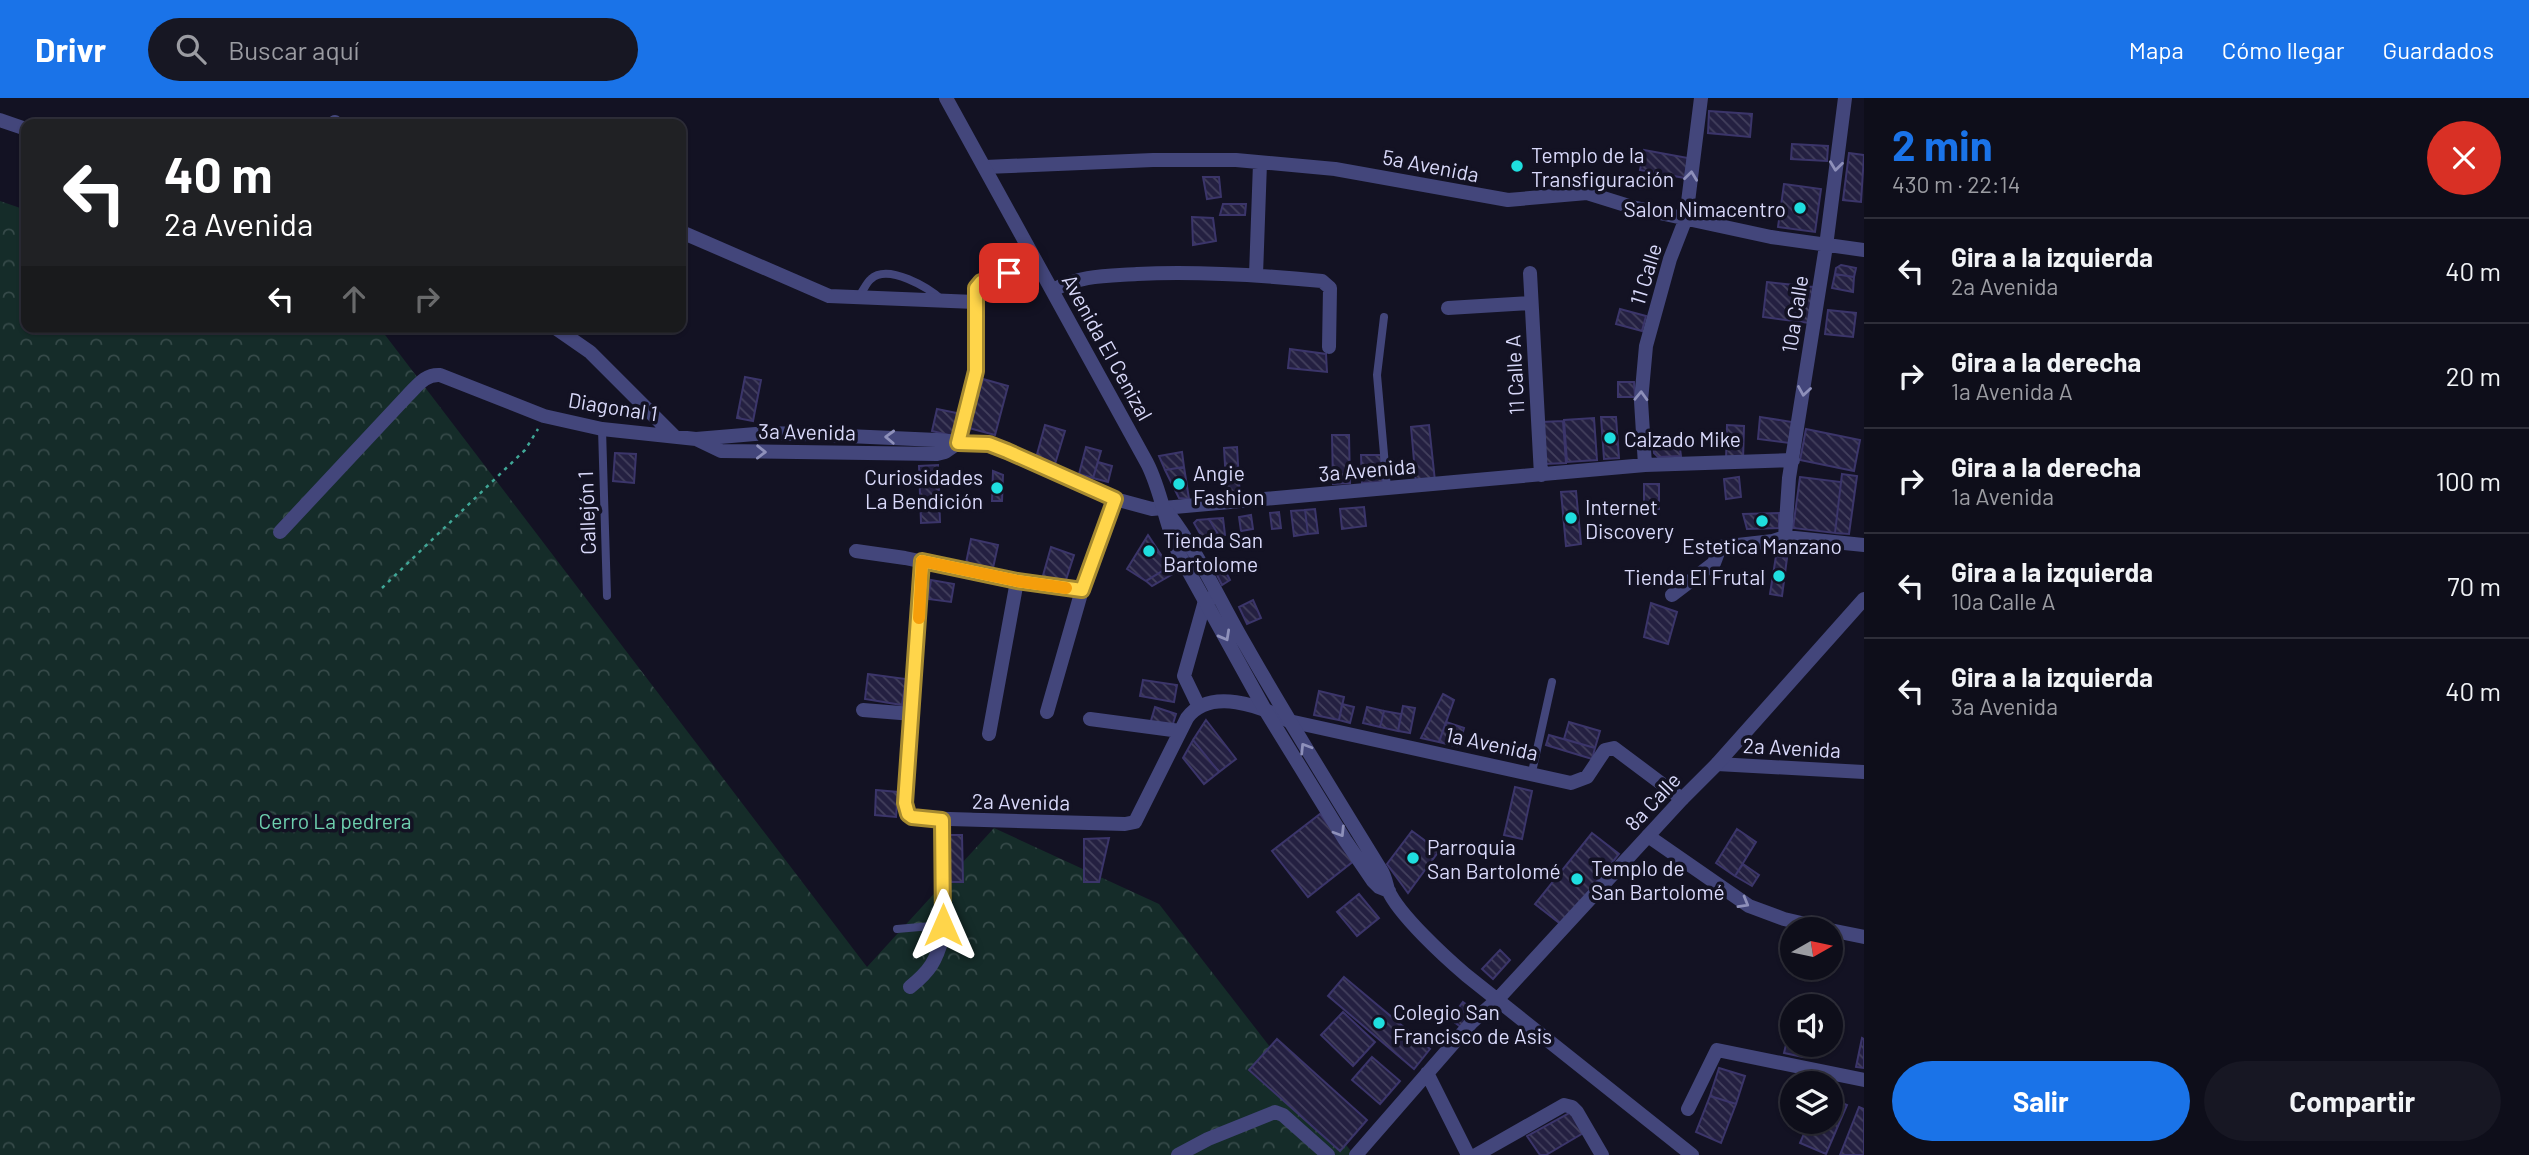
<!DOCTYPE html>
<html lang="es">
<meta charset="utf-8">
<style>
:root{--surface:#0e0e1a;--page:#171723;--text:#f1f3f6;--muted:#9b9ca2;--line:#2e2e39;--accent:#1a73e8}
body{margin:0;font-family:Barlow,sans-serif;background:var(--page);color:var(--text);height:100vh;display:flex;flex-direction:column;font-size:26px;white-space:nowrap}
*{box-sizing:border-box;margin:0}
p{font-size:23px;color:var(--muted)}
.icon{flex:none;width:38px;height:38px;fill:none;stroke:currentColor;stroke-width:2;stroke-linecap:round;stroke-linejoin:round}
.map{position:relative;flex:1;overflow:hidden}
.side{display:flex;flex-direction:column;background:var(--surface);width:665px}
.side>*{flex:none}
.guide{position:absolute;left:21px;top:21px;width:665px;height:214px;border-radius:14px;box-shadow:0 2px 5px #0004,0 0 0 2px var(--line);background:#202124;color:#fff;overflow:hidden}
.needle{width:46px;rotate:81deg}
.tools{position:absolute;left:1780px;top:819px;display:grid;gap:14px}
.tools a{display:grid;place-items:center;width:63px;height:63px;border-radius:50%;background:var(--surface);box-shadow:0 2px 5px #0004,0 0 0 2px var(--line);font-size:35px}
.pin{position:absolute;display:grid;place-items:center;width:60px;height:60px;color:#fff;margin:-30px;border-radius:14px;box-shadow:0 4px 10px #0006}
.me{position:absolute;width:77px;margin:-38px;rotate:0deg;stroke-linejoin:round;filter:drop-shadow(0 0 5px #0008)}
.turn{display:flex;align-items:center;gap:24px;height:147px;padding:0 28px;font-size:32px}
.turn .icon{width:91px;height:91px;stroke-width:2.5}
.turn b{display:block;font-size:49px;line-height:60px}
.lanes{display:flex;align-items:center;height:66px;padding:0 28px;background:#0003;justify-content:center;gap:35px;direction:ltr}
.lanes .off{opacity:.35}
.round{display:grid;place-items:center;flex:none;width:74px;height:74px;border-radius:37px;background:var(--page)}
.head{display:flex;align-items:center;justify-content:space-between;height:119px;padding:0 28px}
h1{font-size:42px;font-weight:700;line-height:52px;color:var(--accent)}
.action{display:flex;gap:14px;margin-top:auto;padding:14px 28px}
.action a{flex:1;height:80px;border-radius:42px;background:var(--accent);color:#fff;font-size:28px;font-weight:700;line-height:80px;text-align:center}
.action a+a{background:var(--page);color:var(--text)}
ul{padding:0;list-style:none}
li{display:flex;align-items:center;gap:21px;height:105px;padding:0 28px;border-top:2px solid var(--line)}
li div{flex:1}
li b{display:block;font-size:26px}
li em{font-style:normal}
header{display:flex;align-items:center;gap:42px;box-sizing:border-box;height:98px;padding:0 35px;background:var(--accent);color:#fff}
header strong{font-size:33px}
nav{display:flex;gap:38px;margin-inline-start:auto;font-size:24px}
.search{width:490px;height:63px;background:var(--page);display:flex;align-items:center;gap:18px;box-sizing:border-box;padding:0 24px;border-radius:38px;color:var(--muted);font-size:26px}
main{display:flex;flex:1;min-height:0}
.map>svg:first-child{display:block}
.park{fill:url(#park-crowns)}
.building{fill:url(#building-back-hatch);stroke:#3b356a;stroke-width:2}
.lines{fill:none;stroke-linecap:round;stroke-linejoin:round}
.path{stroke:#40a797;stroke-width:2.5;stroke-dasharray:3.5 5;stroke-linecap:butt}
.service{stroke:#43467b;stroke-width:8}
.minor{stroke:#43467b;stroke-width:14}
.tertiary{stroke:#43467b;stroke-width:14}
.oneway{stroke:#8e90ba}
.route-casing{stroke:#a68a30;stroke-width:18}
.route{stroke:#ffd54a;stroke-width:12}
.slow{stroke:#f59e0b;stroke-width:12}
.poi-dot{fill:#1fdedf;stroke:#131223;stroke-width:2.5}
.labels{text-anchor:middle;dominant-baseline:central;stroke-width:7;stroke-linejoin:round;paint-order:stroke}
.poi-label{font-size:21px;fill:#d9d9fa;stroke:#131223;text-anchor:start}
.street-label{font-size:21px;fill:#d9d9fa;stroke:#131223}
.park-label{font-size:21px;fill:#6ed0af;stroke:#131223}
</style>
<header>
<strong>Drivr</strong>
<div class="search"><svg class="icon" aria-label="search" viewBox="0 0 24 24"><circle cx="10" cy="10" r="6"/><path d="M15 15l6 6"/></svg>Buscar aquí</div>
<nav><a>Mapa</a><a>Cómo llegar</a><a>Guardados</a></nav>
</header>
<main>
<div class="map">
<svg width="1864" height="1057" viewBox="0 0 1864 1057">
<defs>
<pattern id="park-crowns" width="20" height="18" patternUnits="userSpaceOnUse" patternTransform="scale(1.75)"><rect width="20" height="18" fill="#152c29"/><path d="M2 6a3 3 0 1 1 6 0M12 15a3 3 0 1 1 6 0" fill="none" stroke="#364a49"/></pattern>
<pattern id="building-back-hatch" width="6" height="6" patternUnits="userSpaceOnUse" patternTransform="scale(1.75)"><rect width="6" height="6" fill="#242041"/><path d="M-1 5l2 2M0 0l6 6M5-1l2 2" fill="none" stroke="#43405d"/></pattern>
</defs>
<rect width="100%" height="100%" fill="#131223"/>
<path class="park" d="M0 103 26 112V229H379L867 869 994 730 1159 806 1354 1057H0Z"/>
<path class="building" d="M1709 13 1752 16 1750 39 1708 35Z
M1792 46 1828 48 1827 63 1791 61Z
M1644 52 1688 60 1685 80 1640 72Z
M1849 55 1864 57 1861 104 1843 102Z
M1203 79H1219L1221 99 1207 101Z
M1784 86 1821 91 1815 134 1778 129Z
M1223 106H1246L1245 117H1220Z
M1192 119 1213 120 1216 143 1193 147Z
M1841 167 1856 170 1854 179 1835 176 1836 170Z
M1835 176 1854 179 1853 194 1832 190Z
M1767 184 1813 189 1809 225 1763 219Z
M1620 211 1646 218 1642 233 1616 226Z
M1828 212 1856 215 1853 239 1825 236Z
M1290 251 1326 256 1327 274 1288 270Z
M745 279 761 282 753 323 737 320Z
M983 281 1008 288 995 337 969 330Z
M1618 284H1634L1635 299H1618Z
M937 311 957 315 953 338 932 333Z
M1601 319H1616L1619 360 1604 361Z
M1760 319 1792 324 1789 345 1758 341Z
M1594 320 1597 362 1567 364 1564 322Z
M1563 323 1566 365 1544 366 1541 324Z
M1045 327 1065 333 1055 366 1036 360Z
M1429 327 1435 383 1416 385 1411 329Z
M1727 327 1744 328 1743 363 1726 362Z
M1806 331 1860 342 1854 373 1800 362Z
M1332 337H1349L1350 385 1333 386Z
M1679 343 1681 358 1658 359 1654 355 1653 345Z
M1086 349 1101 353 1093 380 1079 376Z
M1237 349 1240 400 1227 401 1224 350Z
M1182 354 1184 369 1165 372 1159 358Z
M615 355 636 356 634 385 613 383Z
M1361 357H1381L1382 384 1362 385Z
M1098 364 1112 368 1108 384 1093 380Z
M938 367 940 424 921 425 919 368Z
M1184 369 1189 401 1179 400 1165 372Z
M993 373 1003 377 1002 403H992Z
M1842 376 1857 378 1849 436 1835 435Z
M1739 379 1741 399 1726 401 1724 381Z
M1800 379 1841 384 1835 435 1793 430Z
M1644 386H1659V411H1644Z
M1576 393 1581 446 1566 448 1561 394Z
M1364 409 1366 428 1342 431 1340 411Z
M1315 411 1318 435 1308 436 1305 412Z
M1305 412 1308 436 1294 438 1291 413Z
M1279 414 1281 430 1272 431 1270 415Z
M1779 415V430L1747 431 1743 416Z
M1251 417 1253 431 1241 433 1239 419Z
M1223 420 1225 437 1219 438 1209 421Z
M1209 421 1219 438 1206 446 1194 425 1197 422Z
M1148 437 1169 469 1146 483 1127 471Z
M971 441 998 447 993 470 966 465Z
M1051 449 1074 457 1064 488 1042 481Z
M1776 458 1787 460 1782 498 1770 496Z
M1218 459 1230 482 1222 487 1210 463Z
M1169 469 1173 476 1152 488 1146 483Z
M931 482 954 486 951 504 928 501Z
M1253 502 1261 520 1247 526 1239 509Z
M1651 505 1677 514 1668 546 1644 539Z
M868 576 906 581 902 607 865 601Z
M1143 582 1177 587 1174 604 1140 598Z
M1319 593 1344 599 1339 622 1314 617Z
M1443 596 1454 602 1439 644 1421 640Z
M1342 606 1354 609 1350 625 1339 622Z
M1403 608 1415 610 1410 635 1398 633Z
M1155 609 1176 616 1172 629 1150 626Z
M1367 609 1384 613 1380 629 1363 625Z
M1384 613 1401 616 1398 633 1380 629Z
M1206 622 1236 661 1219 674 1193 642Z
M1446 624 1464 630 1459 649 1439 644Z
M1569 624 1600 633 1595 650 1564 641Z
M1549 637 1595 650 1592 661 1546 647Z
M1193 642 1219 674 1204 686 1183 660Z
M1515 689 1532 693 1522 741 1504 737Z
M876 692 898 694 896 719 875 717Z
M1320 716 1355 762 1308 799 1272 753Z
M1737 731 1756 744 1735 778 1716 765Z
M1412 733 1439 753 1408 795 1387 766Z
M1592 735 1619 756 1562 827 1535 806Z
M949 737H962L963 784H950Z
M1109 740 1099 784H1084V741Z
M1743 766 1759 777 1752 788 1735 778Z
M1359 796 1379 820 1357 838 1337 814Z
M1500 852 1510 862 1493 881 1482 871Z
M1344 879 1430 951 1414 971 1328 898Z
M1463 904 1474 912 1461 929 1450 921Z
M1343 914 1375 944 1353 968 1321 937Z
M1790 930 1792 931V947H1806L1803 959 1784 955Z
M1862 940 1864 941V970L1856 969Z
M1277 941 1367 1022 1340 1053 1249 972Z
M1372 959 1400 983 1380 1006 1352 982Z
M1719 970 1745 978 1736 1006 1710 998Z
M1710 998 1736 1006 1721 1045 1696 1034Z
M1830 1000 1847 1007 1826 1056 1800 1045 1809 1024H1830Z
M1859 1009 1864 1011V1057H1840Z
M1571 1014 1585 1034 1546 1057H1540L1527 1038Z"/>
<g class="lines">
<path class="path" d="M382 490 525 352 538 331"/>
<path class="service" d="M858 199C864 193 865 186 871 181 888 165 929 190 942 202
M1384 219 1377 277 1387 390
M602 331 607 498
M1532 674 1552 584
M897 831 943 827"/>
<path class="minor" d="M0 22 26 31
M334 26 335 24
M985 69 1153 62H1236L1335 71 1508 102 1587 95 1632 109 1771 139 1864 152
M686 136 829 198 975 204
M1530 175 1541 377
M1256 177 1260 65
M1053 192C1080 177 1107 178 1137 176 1199 173 1260 177 1322 183L1330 190 1329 249
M1448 210 1531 205
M554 229 590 254 675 339
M696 341 721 353 937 356 945 354 958 345
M958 345 976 273V190L981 184 1009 175
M1645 367 1641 303 1646 248 1670 161 1686 120 1701 0
M280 434 408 297C418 287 425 276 440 277L544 318 602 331 696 341 766 335 803 336 937 342 989 347 1115 401 1152 411 1645 367 1793 362
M1785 439 1789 380 1826 148 1845 0
M856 453 905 460 1017 483 1082 492
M922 463 905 705 908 716 915 720 1125 726 1135 724 1187 620C1210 589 1261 608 1289 623L1571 685 1587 679 1605 652 1614 650 1682 701
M1672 497 1714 465 1720 449 1773 443 1785 439 1864 447
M1199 609 1184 578 1205 503 1213 499
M863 612 913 616
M1047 614 1082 492 1115 401
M1090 621 1180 633
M989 636 1017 483
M1717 666 1864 674
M1648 738 1749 808 1784 821 1827 831
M1830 832 1864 839
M910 889C930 873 936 863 943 838L942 722
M1427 975 1468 1057
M1688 1011 1717 952 1864 982
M1178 1057 1208 1041 1275 1014 1283 1017 1328 1057
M1356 1057 1472 924 1497 902
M1476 1057 1564 1007 1572 1009 1577 1014 1602 1057"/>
<path class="tertiary" d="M946 0 1147 365C1162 394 1165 427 1179 456L1264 610 1345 742 1373 783 1379 789 1389 793
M1168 415C1199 455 1220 504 1246 548 1289 624 1335 697 1381 772 1385 778 1386 785 1388 792 1399 817 1445 859 1466 877L1692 1057
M1497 902 1682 701 1717 666 1864 501"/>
</g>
<defs><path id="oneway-chevron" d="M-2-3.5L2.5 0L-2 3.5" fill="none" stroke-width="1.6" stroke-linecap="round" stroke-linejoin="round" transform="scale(1.75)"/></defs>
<g class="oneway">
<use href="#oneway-chevron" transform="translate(1836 68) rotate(97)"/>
<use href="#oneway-chevron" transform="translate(1691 78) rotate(-83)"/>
<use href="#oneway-chevron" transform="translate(1804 293) rotate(99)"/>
<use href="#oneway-chevron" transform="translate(1641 298) rotate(-88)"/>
<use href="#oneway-chevron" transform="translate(890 339) rotate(-178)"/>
<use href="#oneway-chevron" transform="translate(761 354) rotate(1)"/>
<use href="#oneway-chevron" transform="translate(1225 538) rotate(61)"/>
<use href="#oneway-chevron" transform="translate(1305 650) rotate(-122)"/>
<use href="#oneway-chevron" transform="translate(1340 734) rotate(58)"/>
<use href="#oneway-chevron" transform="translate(1744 805) rotate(30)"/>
</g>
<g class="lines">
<g class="route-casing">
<path id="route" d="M943 827 942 722 912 719 908 716 905 705 922 463 1017 483 1082 492 1115 401 1007 353 989 346 958 345 976 273V190L981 184 1009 175"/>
</g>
<use href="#route" class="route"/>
<path class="slow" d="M919 520 922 463 1017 483 1066 490"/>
</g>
<g class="poi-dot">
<circle cx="1517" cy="68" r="7"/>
<circle cx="1800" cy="110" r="7"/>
<circle cx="1610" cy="340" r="7"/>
<circle cx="1179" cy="386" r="7"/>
<circle cx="997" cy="390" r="7"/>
<circle cx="1571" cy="420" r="7"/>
<circle cx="1762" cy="423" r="7"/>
<circle cx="1149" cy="453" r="7"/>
<circle cx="1779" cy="478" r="7"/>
<circle cx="1413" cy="760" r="7"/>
<circle cx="1577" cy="781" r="7"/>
<circle cx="1379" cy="925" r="7"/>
</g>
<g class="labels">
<g class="poi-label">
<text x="1531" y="56">Templo de la<tspan x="1531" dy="24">Transfiguración</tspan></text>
<text x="1786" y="110" text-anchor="end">Salon Nimacentro</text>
<text x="1624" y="340">Calzado Mike</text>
<text x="1193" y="374">Angie<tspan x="1193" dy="24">Fashion</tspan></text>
<text x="983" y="378" text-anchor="end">Curiosidades<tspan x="983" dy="24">La Bendición</tspan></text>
<text x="1585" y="408">Internet<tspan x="1585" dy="24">Discovery</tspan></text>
<text x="1163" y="441">Tienda San<tspan x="1163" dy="24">Bartolome</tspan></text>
<text x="1762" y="447" text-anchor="middle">Estetica Manzano</text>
<text x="1765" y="478" text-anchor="end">Tienda El Frutal</text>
<text x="1427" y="748">Parroquia<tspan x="1427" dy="24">San Bartolomé</tspan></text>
<text x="1591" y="769">Templo de<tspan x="1591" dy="24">San Bartolomé</tspan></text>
<text x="1393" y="913">Colegio San<tspan x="1393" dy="24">Francisco de Asis</tspan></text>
</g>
<g class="street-label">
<text transform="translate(1431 67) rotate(11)">5a Avenida</text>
<text transform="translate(1645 176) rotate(-73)">11 Calle</text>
<text transform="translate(1794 216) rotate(-81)">10a Calle</text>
<text transform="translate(1108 249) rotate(61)">Avenida El Cenizal</text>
<text transform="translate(1514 277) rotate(-93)">11 Calle A</text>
<text transform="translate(613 308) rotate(9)">Diagonal 1</text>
<text transform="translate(807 333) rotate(1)">3a Avenida</text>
<text transform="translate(1367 371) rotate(-5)">3a Avenida</text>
<text transform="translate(586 415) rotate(-92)">Callejón 1</text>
<text transform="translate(1492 645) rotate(12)">1a Avenida</text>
<text transform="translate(1792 649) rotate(3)">2a Avenida</text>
<text transform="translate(1021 703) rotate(1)">2a Avenida</text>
<text transform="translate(1652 703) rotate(-47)">8a Calle</text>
</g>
<g class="park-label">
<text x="335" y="722">Cerro La pedrera</text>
</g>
</g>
</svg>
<div class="tools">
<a><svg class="needle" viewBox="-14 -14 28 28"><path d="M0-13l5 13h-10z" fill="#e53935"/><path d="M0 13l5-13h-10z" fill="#9b9ca2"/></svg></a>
<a><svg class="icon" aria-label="sound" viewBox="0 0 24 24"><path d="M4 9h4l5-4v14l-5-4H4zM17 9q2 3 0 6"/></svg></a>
<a><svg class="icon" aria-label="layers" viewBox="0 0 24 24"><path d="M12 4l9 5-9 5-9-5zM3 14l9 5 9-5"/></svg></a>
</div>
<div class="pin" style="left:1009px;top:175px;background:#d93025"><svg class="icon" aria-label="arrive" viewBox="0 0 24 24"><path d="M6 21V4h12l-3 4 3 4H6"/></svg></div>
<svg class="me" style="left:943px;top:827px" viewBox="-20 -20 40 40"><path d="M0-17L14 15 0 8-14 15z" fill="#ffd54a" stroke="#fff" stroke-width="4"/></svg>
<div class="guide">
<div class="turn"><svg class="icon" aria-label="left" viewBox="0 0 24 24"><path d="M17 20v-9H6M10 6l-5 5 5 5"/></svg><div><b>40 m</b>2a Avenida</div></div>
<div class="lanes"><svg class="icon" aria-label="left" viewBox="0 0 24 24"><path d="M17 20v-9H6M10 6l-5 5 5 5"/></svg><svg class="icon off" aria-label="ahead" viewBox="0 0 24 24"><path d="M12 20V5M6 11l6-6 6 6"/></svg><svg class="icon off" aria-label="right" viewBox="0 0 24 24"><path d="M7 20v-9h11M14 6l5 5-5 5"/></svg></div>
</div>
</div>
<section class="side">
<div class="head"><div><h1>2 min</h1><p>430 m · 22:14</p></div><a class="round" style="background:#d93025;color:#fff"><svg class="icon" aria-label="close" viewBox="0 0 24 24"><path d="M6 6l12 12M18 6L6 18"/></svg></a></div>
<ul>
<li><svg class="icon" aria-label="left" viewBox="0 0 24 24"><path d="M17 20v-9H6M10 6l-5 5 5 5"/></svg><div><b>Gira a la izquierda</b><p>2a Avenida</p></div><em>40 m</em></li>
<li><svg class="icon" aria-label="right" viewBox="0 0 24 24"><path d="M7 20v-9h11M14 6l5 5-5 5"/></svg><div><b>Gira a la derecha</b><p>1a Avenida A</p></div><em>20 m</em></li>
<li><svg class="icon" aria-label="right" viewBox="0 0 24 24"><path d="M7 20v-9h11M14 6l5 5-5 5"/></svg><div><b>Gira a la derecha</b><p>1a Avenida</p></div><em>100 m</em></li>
<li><svg class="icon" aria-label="left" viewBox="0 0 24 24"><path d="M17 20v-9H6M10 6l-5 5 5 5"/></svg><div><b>Gira a la izquierda</b><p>10a Calle A</p></div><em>70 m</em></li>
<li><svg class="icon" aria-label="left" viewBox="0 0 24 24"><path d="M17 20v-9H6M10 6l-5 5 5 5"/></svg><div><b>Gira a la izquierda</b><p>3a Avenida</p></div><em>40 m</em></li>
</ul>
<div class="action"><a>Salir</a><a>Compartir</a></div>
</section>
</main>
